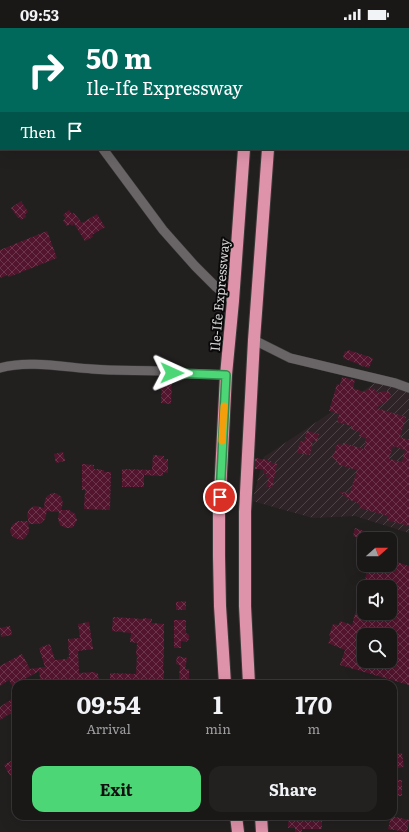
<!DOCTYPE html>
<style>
:root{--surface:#1a1717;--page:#232020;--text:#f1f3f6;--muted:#9f9fa1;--line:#383636;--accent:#4cd676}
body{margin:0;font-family:Literata,serif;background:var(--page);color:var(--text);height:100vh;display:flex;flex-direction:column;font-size:15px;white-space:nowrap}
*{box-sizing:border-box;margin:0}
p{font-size:13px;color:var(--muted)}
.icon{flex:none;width:22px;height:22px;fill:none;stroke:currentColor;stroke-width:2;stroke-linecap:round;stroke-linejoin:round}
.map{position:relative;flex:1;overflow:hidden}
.drawer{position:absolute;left:12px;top:652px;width:385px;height:140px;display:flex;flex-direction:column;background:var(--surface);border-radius:12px;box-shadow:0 4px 16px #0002,0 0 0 1px var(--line)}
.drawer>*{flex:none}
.hud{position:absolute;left:0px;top:0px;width:409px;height:122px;box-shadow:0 4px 16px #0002,0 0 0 1px var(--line);background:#00695c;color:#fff;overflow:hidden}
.needle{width:26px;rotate:69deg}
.fabs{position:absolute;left:357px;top:504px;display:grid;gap:8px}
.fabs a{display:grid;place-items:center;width:40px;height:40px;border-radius:8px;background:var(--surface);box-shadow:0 4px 16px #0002,0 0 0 1px var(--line);font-size:20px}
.pin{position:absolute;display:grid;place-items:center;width:34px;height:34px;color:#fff;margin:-17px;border:2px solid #fff;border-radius:50%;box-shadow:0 1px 4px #0007}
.me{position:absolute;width:44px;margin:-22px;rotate:91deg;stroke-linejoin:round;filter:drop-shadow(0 0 3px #0008)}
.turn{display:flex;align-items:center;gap:14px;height:84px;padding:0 20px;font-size:18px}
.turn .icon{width:52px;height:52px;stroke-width:2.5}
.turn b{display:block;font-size:28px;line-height:34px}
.then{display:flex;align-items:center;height:38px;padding:0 20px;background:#0003;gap:8px;font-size:15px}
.eta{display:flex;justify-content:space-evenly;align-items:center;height:68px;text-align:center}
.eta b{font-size:24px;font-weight:700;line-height:28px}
.button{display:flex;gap:8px;margin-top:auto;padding:8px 20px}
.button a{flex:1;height:46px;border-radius:12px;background:var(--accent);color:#111;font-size:16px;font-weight:700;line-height:46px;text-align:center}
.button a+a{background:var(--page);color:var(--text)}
.status{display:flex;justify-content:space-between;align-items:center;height:28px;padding:0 20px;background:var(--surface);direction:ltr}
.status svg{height:11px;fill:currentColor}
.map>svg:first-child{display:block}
.industrial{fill:url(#industrial-furrows)}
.building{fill:url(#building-cross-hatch);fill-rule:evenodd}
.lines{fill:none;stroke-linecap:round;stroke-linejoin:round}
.minor-casing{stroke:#3b3939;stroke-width:10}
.highway-casing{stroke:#3b3939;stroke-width:14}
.minor{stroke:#696566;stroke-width:9}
.highway{stroke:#df93aa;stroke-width:12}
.route-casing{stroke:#318b4d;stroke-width:10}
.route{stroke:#4cd676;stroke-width:7}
.slow{stroke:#f59e0b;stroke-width:7}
.labels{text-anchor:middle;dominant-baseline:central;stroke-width:4;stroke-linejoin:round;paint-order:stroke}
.street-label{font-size:13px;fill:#d2d0d1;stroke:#0a0909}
</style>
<div class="status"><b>09:53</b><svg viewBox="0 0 49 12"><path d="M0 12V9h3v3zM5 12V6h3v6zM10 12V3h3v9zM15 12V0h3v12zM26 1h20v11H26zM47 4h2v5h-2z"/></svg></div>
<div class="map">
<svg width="409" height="804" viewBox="0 0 409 804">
<defs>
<pattern id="industrial-furrows" width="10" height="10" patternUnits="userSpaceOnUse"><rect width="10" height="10" fill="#2e2427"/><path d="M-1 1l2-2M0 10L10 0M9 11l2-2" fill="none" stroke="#4b4345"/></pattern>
<pattern id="building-cross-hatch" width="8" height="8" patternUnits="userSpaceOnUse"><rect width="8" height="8" fill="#53152e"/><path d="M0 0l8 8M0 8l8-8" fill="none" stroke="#6b364b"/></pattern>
</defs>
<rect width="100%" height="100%" fill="#221f1f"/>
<path class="industrial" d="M384 349 409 357V505L355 488 313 490 252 473 264 429Z"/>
<path class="building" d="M21 173 28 184 25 186 26 189 21 192 19 189 18 190 11 180Z
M69 182 72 186 74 185 82 195 97 186 105 199 92 207 93 209 85 213 74 196 72 198 70 196 67 198 63 193 66 190 63 187Z
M47 203 57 230 9 249 8 247 0 250V222Z
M348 322 373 330 369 340 364 338V339L358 336 343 330 345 323 347 324Z
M165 348H167L172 351 171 376 161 375 162 349Z
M342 349 355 352 353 360 364 364 370 360 374 361 378 365 384 363H388L391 367 390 371 376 380 406 389 400 409 409 412V498L387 492 388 488 360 480V477L353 472 352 473 339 464 350 465 357 442 337 436 338 434 332 429 333 427 336 422 335 419 338 416 343 417V415L364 421 366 410 359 408 360 404 351 401 352 398 337 394 339 386 329 383 337 356 340 357ZM393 418 405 422 402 434 389 431Z
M307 403 319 406 317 413 313 412 310 427 297 425 300 413 304 414Z
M63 424 65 433 56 435 54 426Z
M153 427 164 428V431H168V445L163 444V448L144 447V459H122V441L152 442Z
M255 430 268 432V433H272L271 435 272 436 273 435 277 436 272 460 266 458 269 450 266 449 267 446H263V441H255Z
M82 436 94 437V441H101V442H104V444H111L110 482 84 481 85 462H82Z
M52 465H56L61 469 63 475 61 482H69L75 486 77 492 74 498 72 500H66L60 497 58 491 59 484 47 483 45 491 41 495 38 496H29L27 487 29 481 35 478 44 480 45 471 47 468Z
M18 493H28L29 503 28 506 24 511 21 512 15 510 12 508 10 503 12 497Z
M355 500 384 510V511H363L353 508Z
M390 532 409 538V657L340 637 345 622 328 615 331 609 329 608 333 596 339 597 340 593 352 597 362 560H364V585H390V559H363L369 537H390ZM364 607H390V633H364Z
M186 573V582H176V574Z
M113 589 143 591V590L152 591 151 595 164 596V621L163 642H164V656H156V654L110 656V645L136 646 137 627H136L137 615 130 614 131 605 112 603Z
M174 592H186V605L189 607V611L186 614 181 613V620H174Z
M89 594 93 621 78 623 79 645 95 644V645H98L99 656H41L39 643 25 651 28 656H16V665L9 652 0 658V638L22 626 30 641 45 639 39 620 50 616 55 632 67 631V629H69L68 611 80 610 78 596Z
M10 598 12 607 1 609 0 600Z
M177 628 187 630 185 641H189V651H179L180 637 176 636Z
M16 668V682L0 692V679Z
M402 725 404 739 393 741V726Z
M16 730V744L10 748 4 737Z
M393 752H402V768H393Z
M288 788H296V792H308V789H322V801H302V804H295V800H288Z
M391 788 409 792 407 804 388 801Z"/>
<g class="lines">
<g class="minor-casing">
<path id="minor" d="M33 0V1
M103 121 163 202 195 238 216 259 233 273
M254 312 290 330 395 355 409 360
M0 340C26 332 64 339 92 341 115 343 139 342 162 343
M172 345 226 347"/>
</g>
<g class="highway-casing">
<path id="highway" d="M253 1V0
M277 1V0
M225 656 220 578 219 528V484L222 426 226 347 233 273 244 121
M249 656 245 578V484L254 312 268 121
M236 788 238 804
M261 788 262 804"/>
</g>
<use href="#minor" class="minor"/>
<use href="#highway" class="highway"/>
</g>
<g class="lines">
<g class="route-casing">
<path id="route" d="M172 345 226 347 220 469"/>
</g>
<use href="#route" class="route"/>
<path class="slow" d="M222 413 224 378"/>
</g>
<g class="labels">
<g class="street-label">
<text transform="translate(219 267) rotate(-85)">Ile-Ife Expressway</text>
</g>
</g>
</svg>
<div class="fabs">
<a><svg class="needle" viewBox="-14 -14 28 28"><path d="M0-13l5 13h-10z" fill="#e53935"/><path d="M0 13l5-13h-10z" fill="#9f9fa1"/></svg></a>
<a><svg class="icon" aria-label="sound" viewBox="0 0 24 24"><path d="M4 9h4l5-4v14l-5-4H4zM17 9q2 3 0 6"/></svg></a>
<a><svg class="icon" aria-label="search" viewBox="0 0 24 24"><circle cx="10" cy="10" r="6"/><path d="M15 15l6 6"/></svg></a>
</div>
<div class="pin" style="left:220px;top:469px;background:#d93025"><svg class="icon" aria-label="arrive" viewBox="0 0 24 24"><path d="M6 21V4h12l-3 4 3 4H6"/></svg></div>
<svg class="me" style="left:172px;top:345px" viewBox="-20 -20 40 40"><path d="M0-17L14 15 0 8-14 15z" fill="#4cd676" stroke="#fff" stroke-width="4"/></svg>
<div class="hud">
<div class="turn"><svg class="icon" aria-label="right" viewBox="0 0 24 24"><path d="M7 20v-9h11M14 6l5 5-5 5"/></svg><div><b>50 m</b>Ile-Ife Expressway</div></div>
<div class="then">Then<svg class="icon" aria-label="arrive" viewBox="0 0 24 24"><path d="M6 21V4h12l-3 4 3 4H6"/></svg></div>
</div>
<section class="drawer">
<div class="eta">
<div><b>09:54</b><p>Arrival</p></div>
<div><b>1</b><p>min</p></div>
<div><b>170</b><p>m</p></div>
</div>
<div class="button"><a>Exit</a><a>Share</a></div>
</section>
</div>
